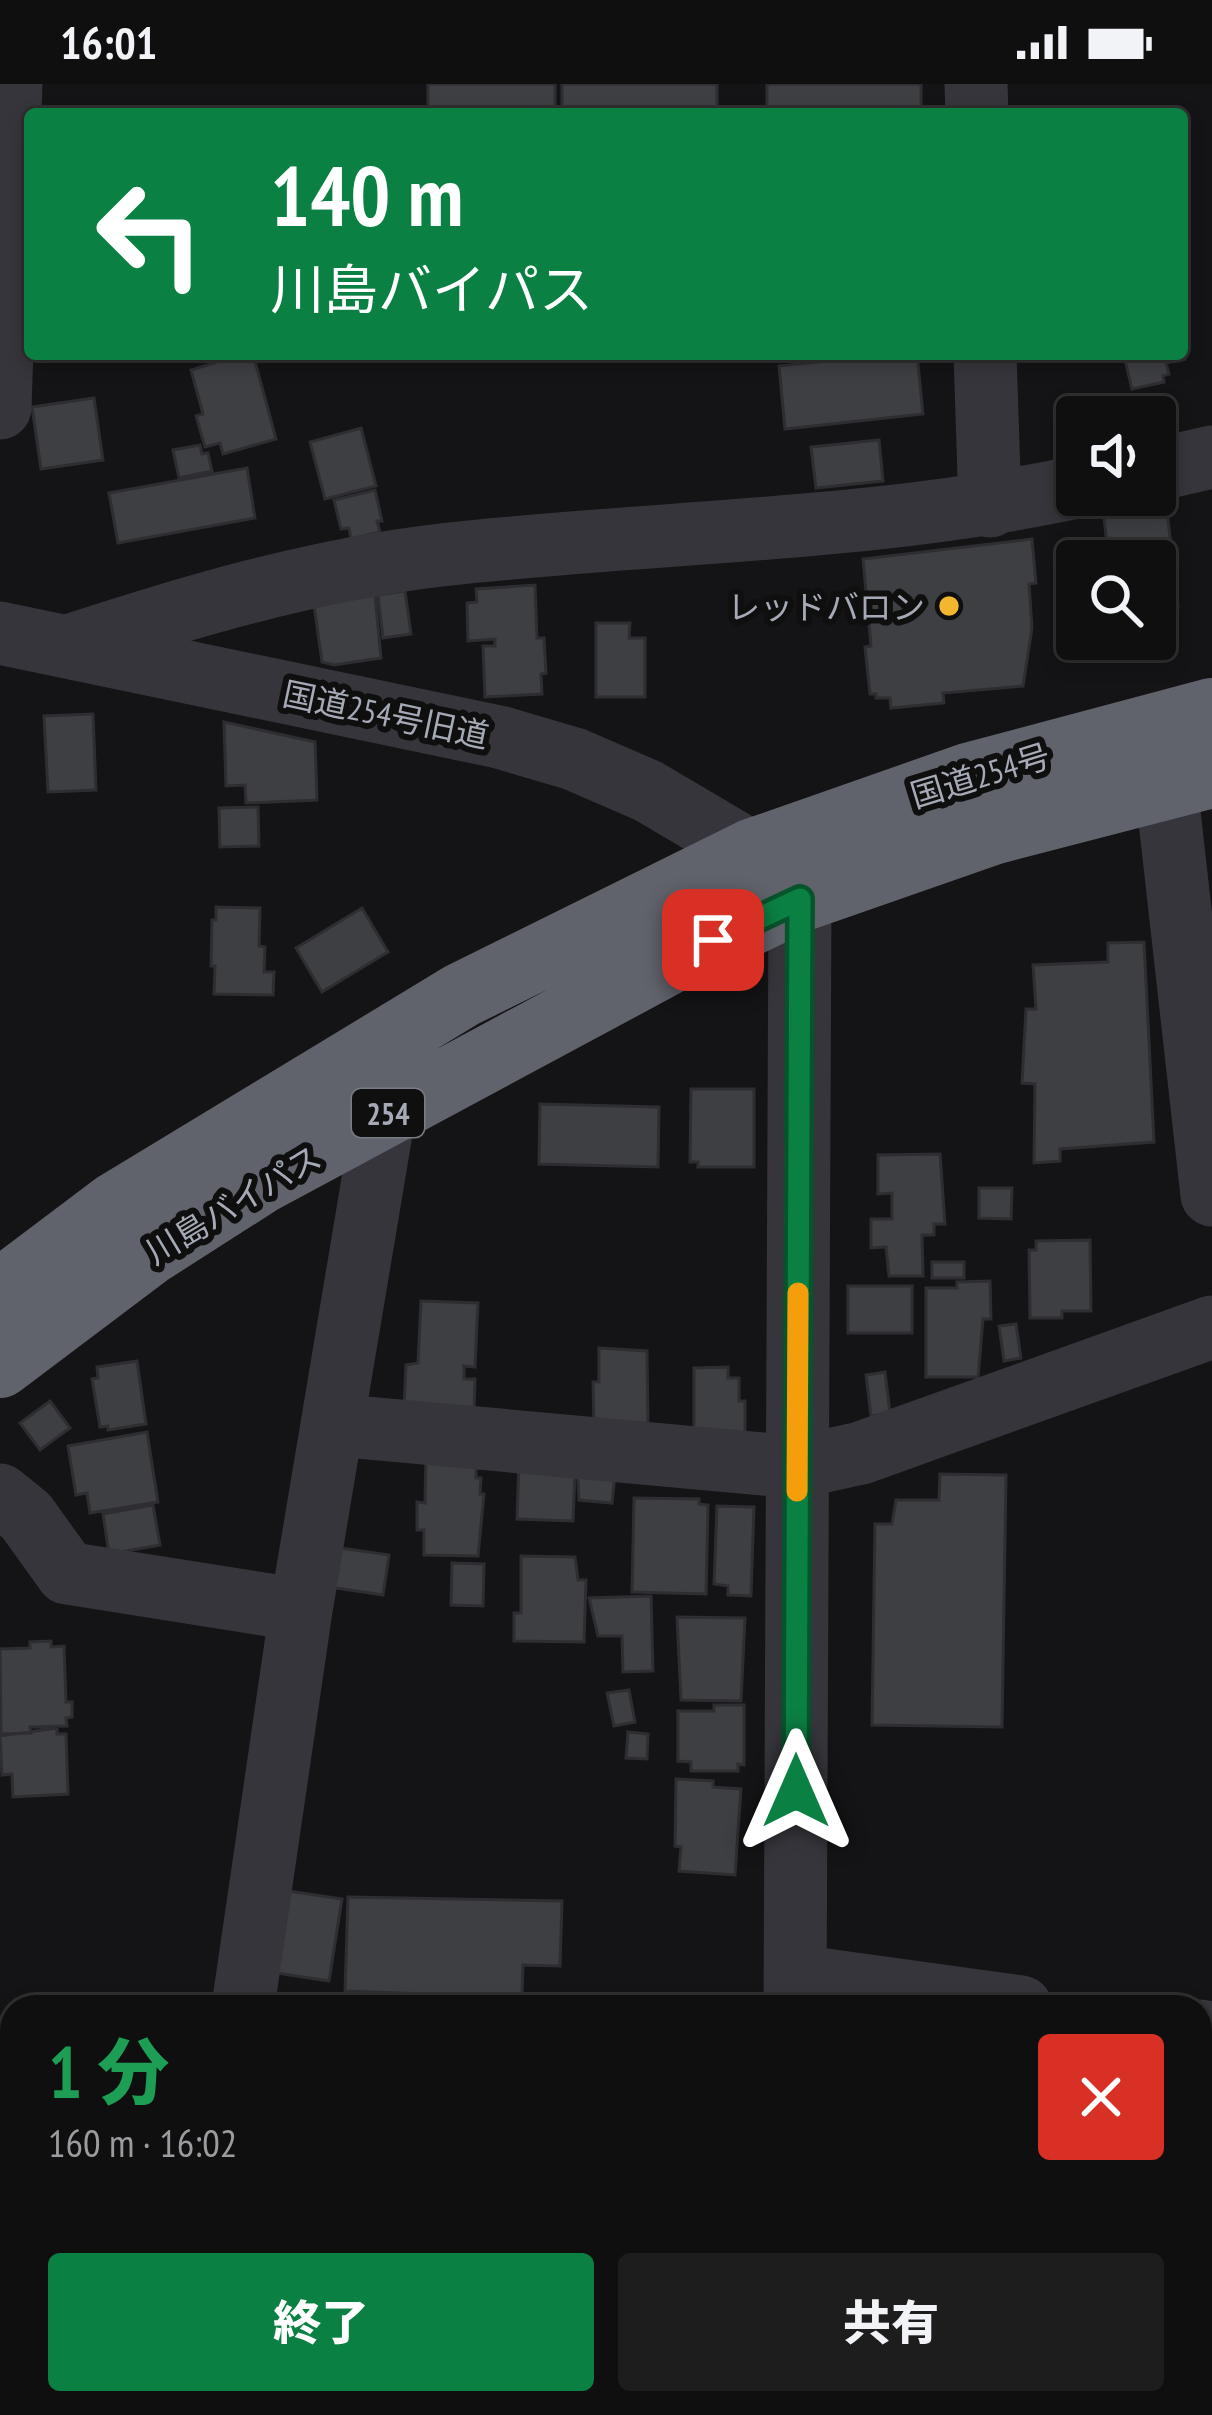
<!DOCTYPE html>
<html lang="ja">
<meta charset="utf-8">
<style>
:root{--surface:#0f0f10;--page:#1d1d1e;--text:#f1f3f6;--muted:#9b9c9f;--line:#2f2f30;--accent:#0b8043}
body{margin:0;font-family:"PT Sans Narrow","Noto Sans JP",sans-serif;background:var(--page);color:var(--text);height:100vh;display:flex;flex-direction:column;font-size:45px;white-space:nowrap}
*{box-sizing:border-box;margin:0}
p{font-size:39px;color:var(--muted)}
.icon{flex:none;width:66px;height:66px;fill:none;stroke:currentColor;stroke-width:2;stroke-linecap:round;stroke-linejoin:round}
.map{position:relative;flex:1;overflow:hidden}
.sheet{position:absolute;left:0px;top:1911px;width:1212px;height:420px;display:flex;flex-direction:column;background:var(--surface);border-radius:36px 36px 0 0;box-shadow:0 6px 18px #0003,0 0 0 3px var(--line)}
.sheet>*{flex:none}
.guide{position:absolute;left:24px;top:24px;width:1164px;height:252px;border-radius:12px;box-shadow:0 6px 18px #0003,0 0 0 3px var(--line);background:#0b8043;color:#fff;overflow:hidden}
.buttons{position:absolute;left:1056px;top:312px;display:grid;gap:24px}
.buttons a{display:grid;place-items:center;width:120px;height:120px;border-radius:12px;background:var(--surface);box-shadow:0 6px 18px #0003,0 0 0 3px var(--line);font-size:60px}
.pin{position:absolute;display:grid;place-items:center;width:102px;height:102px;color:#fff;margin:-51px;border-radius:24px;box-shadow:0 6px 18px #0006}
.me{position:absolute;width:132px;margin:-66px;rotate:0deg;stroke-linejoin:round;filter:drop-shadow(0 0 9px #0008)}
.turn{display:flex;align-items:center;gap:42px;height:252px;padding:0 48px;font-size:54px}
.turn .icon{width:156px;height:156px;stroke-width:2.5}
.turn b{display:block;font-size:84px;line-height:102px}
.round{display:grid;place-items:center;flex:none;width:126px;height:126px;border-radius:12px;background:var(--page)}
.summary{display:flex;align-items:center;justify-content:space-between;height:204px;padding:0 48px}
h1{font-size:72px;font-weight:800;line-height:90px;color:#1e9e55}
.primary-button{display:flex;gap:24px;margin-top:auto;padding:24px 48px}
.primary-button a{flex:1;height:138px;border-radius:12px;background:var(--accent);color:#fff;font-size:48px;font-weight:800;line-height:138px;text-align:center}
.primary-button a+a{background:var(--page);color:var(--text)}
.status{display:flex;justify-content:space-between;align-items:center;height:84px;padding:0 60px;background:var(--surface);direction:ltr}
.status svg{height:33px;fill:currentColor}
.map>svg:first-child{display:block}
.green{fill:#202821}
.building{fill:#3e3f43;stroke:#2e2e32;stroke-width:3}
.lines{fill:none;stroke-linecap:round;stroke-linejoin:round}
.minor{stroke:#35353b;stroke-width:63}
.highway{stroke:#61636c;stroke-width:66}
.route-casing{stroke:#07532c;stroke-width:30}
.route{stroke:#0b8043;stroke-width:21}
.slow{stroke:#f59e0b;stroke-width:21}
.poi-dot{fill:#f3b72f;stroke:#0f0f10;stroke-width:4.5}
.labels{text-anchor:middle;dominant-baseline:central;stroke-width:12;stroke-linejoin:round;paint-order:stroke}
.shield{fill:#0f0f10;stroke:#787c84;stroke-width:3}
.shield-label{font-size:30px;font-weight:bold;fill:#a5aab6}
.poi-label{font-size:33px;fill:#a5aab6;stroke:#0f0f10;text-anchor:end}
.street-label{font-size:33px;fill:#a5aab6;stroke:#0f0f10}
</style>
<div class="status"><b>16:01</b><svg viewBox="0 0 49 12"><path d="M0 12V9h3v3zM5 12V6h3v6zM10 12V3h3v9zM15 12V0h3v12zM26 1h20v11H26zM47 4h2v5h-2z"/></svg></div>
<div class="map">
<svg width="1212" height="2331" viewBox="0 0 1212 2331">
<rect width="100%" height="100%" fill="#141416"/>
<path class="green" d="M1200 2257 1212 2261V2331H939L894 2319H1200Z"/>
<path class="building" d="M428 0H555V30H428Z
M562 0H717V30H562Z
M767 0H921V30H767Z
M1182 264 1185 275 1166 279 1169 290 1163 292 1164 298 1132 305 1124 272 1119 270H1182Z
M253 270 276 355 223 370 220 359 205 363 196 332 203 330 191 286 220 277 219 272 226 270Z
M895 270H917L923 330 785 345 779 282Z
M94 314 103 376 41 385 32 323Z
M361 344 376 402 325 415 310 358Z
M879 356 883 397 816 404 811 363Z
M200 361 202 370 208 369 212 387 179 394 173 366Z
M247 384 255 434 118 459 109 409Z
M375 406 382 437H377L380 448 351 455 349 444 341 445 334 416Z
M1167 427 1178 523 1155 526V477H1109L1104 434Z
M1032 455 1036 499 1029 500 1032 544 1023 602 943 609 944 619 891 624 890 614H876V610H870L865 563 871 562 863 475Z
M535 501 537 554H544L546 589 541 590 542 610 485 613 483 562H495V555L468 557 467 519 477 518 476 505Z
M405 507 411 550 383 554 378 511Z
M375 511 381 574 334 581 322 578 314 521Z
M596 539H630L629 554H645V613H596Z
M93 630 96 706 48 708 44 632Z
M224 638 315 658 317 716 246 719 245 701 226 702Z
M258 723 259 762 220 763 219 724Z
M216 823 260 824 259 862 265 863 264 888H274L273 911 214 910 215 882H211L212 836H216Z
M362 824 388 868 322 908 296 864Z
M1144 858 1154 1058 1060 1065V1077L1034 1079 1035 1000 1022 999 1026 925H1036L1033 881 1108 878V859Z
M691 1005H754V1083H698V1078H690Z
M540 1020 659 1023 658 1083 539 1080Z
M940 1070 945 1140H934V1151H922L923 1192H889L886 1163 871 1164V1135H892V1109L878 1110V1071Z
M979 1104H1012L1011 1135 979 1134Z
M1090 1156 1091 1227H1062V1234H1030L1029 1166H1036V1157Z
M932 1178H964V1194H932Z
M990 1197 991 1235H983L978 1293H926V1204H957V1198Z
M848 1202H912V1249H848Z
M421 1217 478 1219 475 1283 464 1282V1295H475L474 1328 404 1325 406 1281 418 1279Z
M1016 1240 1021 1274 1004 1277 999 1242Z
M599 1264 647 1267 648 1339 594 1340 593 1298H599Z
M137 1277 146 1340 108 1346V1342L100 1343 92 1295 98 1294 97 1283Z
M728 1283V1294H739V1317H745V1356H694V1284Z
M885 1288 890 1329 871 1332 866 1291Z
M50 1317 70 1344 40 1366 20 1339Z
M147 1348 158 1418 90 1429 87 1409 76 1411 68 1362Z
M426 1370 476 1371V1394H481L480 1410H484L478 1472 424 1471V1446H417V1418L425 1419Z
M519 1376 575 1388 573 1437 517 1435Z
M577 1378 616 1382 612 1419 579 1416Z
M940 1390 1006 1391 1002 1643 872 1641 875 1440H892L896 1416H939Z
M634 1414 699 1415V1420L708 1421 706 1510 632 1508Z
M153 1421 160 1461 109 1470 103 1430Z
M717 1422 754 1423 751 1512 728 1511V1502L714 1500Z
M334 1463 389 1471 383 1511 329 1503Z
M521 1472 575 1473 578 1496H586L584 1558 514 1557V1529H521Z
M452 1479 484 1480 483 1522 451 1521Z
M651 1512 653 1587 623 1588 622 1552H598L589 1514Z
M677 1533 745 1534 741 1617 681 1616Z
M51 1557V1563L64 1562 66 1618H72V1633L66 1634 67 1642 30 1643 31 1649 1 1650 0 1565 30 1564V1558Z
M629 1606 635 1638 614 1642 607 1609Z
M714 1621H744V1681L738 1680V1687H691V1678L678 1677V1627H714Z
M57 1644V1650H66L68 1710 13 1713 12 1690 2 1691 0 1652Z
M628 1648 648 1650 647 1675 626 1674Z
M676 1695 713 1697V1703L741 1705 735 1791 679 1787 681 1763 675 1762Z
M282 1806 342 1815 329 1897 270 1888Z
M348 1813 562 1817 560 1882 523 1881 522 1912 648 1916V1923H423V1910L345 1907Z
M1200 2000 1212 2003V2111L1200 2108Z"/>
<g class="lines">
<path class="minor" d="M976 0 977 30
M985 270 990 422
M0 324 11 0
M1155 386 1212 373
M0 549 499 653 574 675 648 707 751 768 800 815 795 1923
M69 562C191 522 313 486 441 471 653 447 868 448 1077 403
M1166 701 1212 1111
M334 1341 797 1383 861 1369 1212 1243
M0 1411 26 1432 67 1489 301 1526
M796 1892 1021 1923
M243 1923 301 1526 384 1031
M1200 1947 1212 1949
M342 2319 396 2331
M159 2331 162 2319
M403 2331 479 2319"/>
<path class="highway" d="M0 1208 114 1122 462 911 751 768 968 692 1212 627
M0 1281 150 1168 261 1097 670 877 800 815 992 748 1212 691"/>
</g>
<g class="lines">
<g class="route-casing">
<path id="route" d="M713 856 800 815 796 1707"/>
</g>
<use href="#route" class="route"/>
<path class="slow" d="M797 1407 798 1209"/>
</g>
<circle class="poi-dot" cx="949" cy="522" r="12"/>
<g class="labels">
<rect class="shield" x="352" y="1005" width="72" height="48" rx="9"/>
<g class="shield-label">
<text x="388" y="1029">254</text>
</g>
<g class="poi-label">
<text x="925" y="522">レッドバロン</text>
</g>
<g class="street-label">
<text transform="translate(386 630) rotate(12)">国道254号旧道</text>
<text transform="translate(980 691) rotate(-17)">国道254号</text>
<text transform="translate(233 1120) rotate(-31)">川島バイパス</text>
</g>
</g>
</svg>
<div class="buttons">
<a><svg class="icon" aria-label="sound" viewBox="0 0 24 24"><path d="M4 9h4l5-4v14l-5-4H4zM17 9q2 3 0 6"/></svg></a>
<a><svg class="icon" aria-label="search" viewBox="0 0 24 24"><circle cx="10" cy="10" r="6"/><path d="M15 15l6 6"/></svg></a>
</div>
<div class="pin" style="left:713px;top:856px;background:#d93025"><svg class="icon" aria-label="arrive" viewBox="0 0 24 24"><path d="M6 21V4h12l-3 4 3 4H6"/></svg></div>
<svg class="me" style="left:796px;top:1707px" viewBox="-20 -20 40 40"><path d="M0-17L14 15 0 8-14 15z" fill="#0b8043" stroke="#fff" stroke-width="4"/></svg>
<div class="guide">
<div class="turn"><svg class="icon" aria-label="left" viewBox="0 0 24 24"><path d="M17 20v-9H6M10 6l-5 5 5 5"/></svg><div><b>140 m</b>川島バイパス</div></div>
</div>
<section class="sheet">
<div class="summary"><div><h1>1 分</h1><p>160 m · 16:02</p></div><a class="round" style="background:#d93025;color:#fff"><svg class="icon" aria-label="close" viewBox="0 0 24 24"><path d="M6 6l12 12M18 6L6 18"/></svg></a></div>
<div class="primary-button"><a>終了</a><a>共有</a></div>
</section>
</div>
